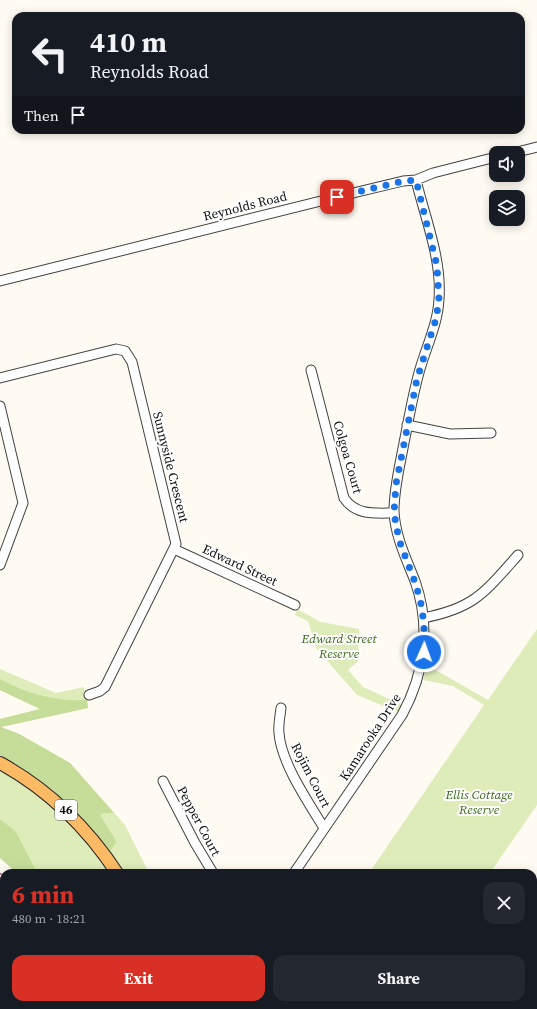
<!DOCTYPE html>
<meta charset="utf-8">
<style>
:root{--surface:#171b24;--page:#242831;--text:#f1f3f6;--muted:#9ea1a6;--accent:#d93025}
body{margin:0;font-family:"Source Serif 4",serif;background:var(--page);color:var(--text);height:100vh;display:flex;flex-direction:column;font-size:15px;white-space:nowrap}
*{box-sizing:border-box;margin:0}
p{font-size:13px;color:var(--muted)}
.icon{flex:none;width:22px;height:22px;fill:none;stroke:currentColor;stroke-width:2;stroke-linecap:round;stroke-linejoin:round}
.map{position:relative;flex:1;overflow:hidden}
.side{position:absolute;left:0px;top:869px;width:537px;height:140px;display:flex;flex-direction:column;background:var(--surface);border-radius:12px 12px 0 0;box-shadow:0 2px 10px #0003}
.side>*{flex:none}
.banner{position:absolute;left:12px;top:12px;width:513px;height:122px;border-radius:12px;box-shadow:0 2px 10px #0003;background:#171b24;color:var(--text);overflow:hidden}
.controls{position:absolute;left:489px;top:146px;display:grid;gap:8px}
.controls a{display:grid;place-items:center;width:36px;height:36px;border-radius:8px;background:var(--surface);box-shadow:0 2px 10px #0003;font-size:20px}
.pin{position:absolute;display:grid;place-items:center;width:34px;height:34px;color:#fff;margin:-17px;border-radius:8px;box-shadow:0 2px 6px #0006}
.me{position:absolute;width:44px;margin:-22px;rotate:2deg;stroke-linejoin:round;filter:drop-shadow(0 0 3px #0008)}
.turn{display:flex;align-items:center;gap:14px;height:84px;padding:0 12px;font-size:18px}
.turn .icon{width:52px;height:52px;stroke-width:2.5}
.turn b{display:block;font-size:28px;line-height:34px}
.then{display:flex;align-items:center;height:38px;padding:0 12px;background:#0003;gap:8px;font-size:15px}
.round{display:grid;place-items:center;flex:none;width:42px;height:42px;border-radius:12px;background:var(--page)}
.headline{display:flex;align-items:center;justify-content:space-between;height:68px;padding:0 12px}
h1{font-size:24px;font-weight:700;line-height:30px;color:var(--accent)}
.button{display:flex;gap:8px;margin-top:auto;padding:8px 12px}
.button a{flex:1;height:46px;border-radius:12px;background:var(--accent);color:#fff;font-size:16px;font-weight:700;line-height:46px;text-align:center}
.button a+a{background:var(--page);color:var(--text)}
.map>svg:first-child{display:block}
.green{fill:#ddecb9}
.forest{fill:#c5dd98}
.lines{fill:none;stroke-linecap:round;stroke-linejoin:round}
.stream{stroke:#38b4d3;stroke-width:2.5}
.minor-casing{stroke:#434343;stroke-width:11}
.major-casing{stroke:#212121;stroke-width:14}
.minor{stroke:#fff;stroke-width:9}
.major{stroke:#fdba64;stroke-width:12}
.rail-casing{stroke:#c6214a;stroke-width:4}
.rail{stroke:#fff;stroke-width:2.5;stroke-dasharray:8;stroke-linecap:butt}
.route{stroke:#1a73e8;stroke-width:7;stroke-dasharray:0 12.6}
.labels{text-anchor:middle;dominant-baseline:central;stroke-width:4;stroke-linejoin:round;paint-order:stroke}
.shield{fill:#fff;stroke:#585858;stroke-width:1}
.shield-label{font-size:12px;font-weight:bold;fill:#101010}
.street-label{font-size:13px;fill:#101010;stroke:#fff}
.park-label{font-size:13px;font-style:italic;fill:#3c6b1c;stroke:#fff}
</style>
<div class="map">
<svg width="537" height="1009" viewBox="0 0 537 1009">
<rect width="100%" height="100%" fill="#fffaf2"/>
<path class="green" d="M297 609 321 622 359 629 358 661 348 670 363 687 402 705 398 712 357 695 316 648 308 621 295 615Z
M537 629V805L490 873H369L484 705 453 686 423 680 427 665 488 700Z
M0 669 56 693 84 687 88 708 1 727 19 734 70 763 125 825 149 873H125C89 820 56 787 0 755V719L40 709 0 690Z
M0 771C45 796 80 831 109 873H17L0 858Z
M133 1005H185L191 1009H137Z
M278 1005H453L451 1009H276Z"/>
<path class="forest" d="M0 679C27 694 56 702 87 700L88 708 1 727 19 734 70 763 114 813H103L100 815 115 839 116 843 110 851C80 811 44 778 0 755V719L40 709 0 690Z
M0 819 16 832 37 873H17L0 858Z
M0 899 4 903V1005H68V1009H0Z"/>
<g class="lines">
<path class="stream" d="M0 940 4 946
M30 1005V1009"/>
<g class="minor-casing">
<path id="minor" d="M513 153 537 147
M0 281 349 194 403 181 416 180 433 173 496 157
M311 370 344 498C356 516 376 513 394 513
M0 378 116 349 125 351 132 362 176 544 105 687 100 691 89 695
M0 406 23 503 0 565
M407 425 450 434 491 433
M174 549 295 605
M423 618C475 608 485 592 518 555
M281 708C280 717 278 725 279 733 281 763 309 803 324 828
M163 781 195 843 213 873
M294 873 402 715C425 673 431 626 415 581 406 558 395 536 394 511 394 488 400 465 404 443 409 418 413 393 420 369 427 345 438 323 439 299 442 259 425 218 416 180
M533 990 537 967"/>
</g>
<g class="major-casing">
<path id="major" d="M0 763C49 790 86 826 117 873
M202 1005 205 1009"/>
</g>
<use href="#minor" class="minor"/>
<use href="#major" class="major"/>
<g class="rail-casing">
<path id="rail" d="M0 875 4 879
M0 884 4 888
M111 1005 115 1009"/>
</g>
<use href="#rail" class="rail"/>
</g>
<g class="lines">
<path class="route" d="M337 197 403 181 416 180 437 266 439 300 436 319 417 379 396 484 394 513 399 540 416 585 422 608 424 627V652"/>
</g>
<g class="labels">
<rect class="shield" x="55" y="800" width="22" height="20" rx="3"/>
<g class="shield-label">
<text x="66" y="810">46</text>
</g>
<g class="street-label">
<text transform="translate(245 206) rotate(-14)">Reynolds Road</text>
<text transform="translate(348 457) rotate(74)">Colgoa Court</text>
<text transform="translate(171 467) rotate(76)">Sunnyside Crescent</text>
<text transform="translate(240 565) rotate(25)">Edward Street</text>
<text transform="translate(370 737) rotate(-57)">Kamarooka Drive</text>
<text transform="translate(311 775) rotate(63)">Rojim Court</text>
<text transform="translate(199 821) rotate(62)">Pepper Court</text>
</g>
<g class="park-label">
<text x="339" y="638">Edward Street<tspan x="339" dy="15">Reserve</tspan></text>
<text x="479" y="794">Ellis Cottage<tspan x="479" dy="15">Reserve</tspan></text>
</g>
</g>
</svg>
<div class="controls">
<a><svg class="icon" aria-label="sound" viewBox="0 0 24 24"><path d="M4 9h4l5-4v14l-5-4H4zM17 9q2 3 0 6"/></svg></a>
<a><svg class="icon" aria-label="layers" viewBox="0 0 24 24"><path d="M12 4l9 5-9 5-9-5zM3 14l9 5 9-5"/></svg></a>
</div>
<div class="pin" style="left:337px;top:197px;background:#d93025"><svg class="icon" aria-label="arrive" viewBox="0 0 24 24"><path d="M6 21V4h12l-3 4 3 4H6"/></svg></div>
<svg class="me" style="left:424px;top:652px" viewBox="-20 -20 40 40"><circle r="17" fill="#1a73e8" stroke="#fff" stroke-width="3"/><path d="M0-11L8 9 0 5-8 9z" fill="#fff"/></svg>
<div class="banner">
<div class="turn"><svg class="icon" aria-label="left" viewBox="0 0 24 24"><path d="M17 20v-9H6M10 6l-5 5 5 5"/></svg><div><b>410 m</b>Reynolds Road</div></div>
<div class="then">Then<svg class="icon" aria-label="arrive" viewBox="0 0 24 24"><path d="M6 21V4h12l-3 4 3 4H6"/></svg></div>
</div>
<section class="side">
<div class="headline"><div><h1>6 min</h1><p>480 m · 18:21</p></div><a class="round"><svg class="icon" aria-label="close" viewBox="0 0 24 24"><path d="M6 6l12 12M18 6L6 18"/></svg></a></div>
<div class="button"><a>Exit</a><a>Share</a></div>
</section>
</div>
